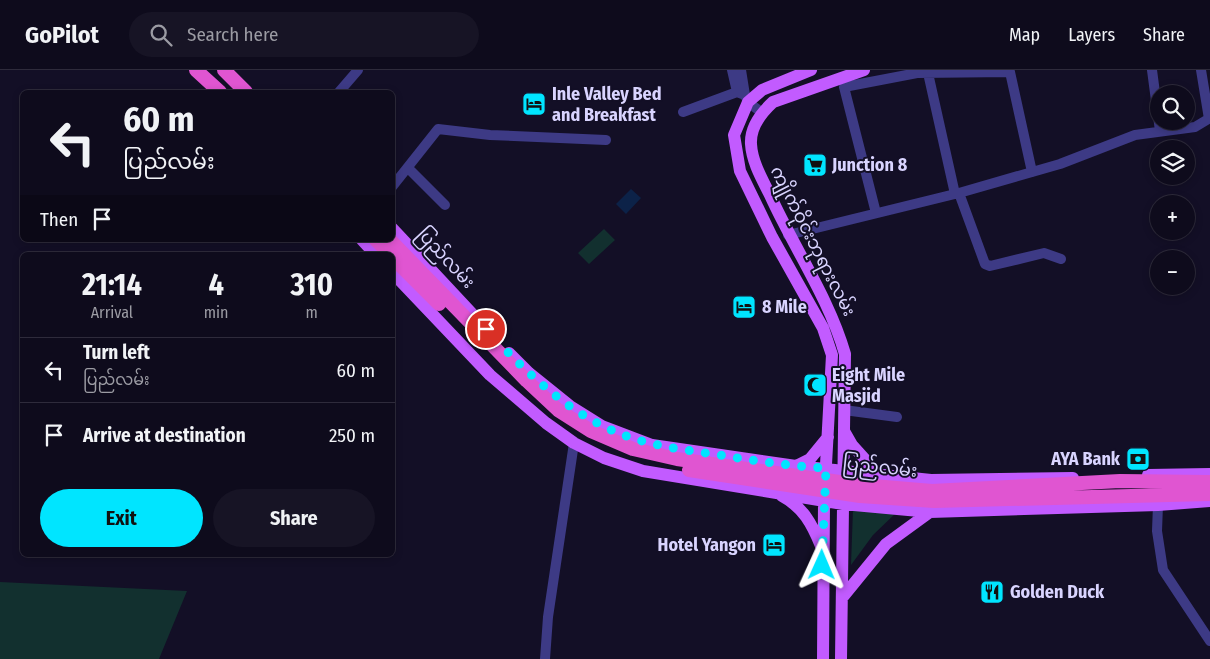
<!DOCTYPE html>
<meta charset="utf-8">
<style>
:root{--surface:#0e0b1c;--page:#171425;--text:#f1f3f6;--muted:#9b9ba3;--line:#2e2b3b;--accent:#00e5ff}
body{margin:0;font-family:"Fira Sans Condensed","Noto Sans Myanmar",sans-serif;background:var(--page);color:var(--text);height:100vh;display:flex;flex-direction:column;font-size:19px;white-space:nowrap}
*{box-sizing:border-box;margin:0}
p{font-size:16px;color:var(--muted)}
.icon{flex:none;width:28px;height:28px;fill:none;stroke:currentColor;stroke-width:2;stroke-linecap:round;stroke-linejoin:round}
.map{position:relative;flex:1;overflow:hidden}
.side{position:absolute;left:20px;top:182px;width:375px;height:305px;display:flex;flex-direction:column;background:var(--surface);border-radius:8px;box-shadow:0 2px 8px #0003,0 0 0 1px var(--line)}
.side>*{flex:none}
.banner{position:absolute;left:20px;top:20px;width:375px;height:152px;border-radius:8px;box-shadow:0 2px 8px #0003,0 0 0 1px var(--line);background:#0e0b1c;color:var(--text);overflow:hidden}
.tools{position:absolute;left:1150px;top:15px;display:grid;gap:10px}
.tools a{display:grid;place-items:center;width:45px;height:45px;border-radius:50%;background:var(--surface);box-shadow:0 2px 8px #0003,0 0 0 1px var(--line);font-size:25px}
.pin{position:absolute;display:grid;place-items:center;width:42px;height:42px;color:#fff;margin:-21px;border:2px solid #fff;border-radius:50%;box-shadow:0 1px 5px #0007}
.me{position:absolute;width:55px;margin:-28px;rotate:1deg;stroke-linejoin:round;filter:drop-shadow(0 0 4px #0008)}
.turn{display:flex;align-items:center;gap:18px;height:105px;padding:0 20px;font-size:22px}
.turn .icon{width:65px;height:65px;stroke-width:2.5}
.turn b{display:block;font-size:35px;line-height:42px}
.then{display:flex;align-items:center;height:48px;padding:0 20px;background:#0003;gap:10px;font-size:19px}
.eta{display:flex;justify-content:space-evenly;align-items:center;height:85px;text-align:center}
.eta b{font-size:30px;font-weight:700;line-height:35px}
.primary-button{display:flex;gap:10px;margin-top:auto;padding:10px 20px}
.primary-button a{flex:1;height:58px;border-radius:30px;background:var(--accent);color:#111;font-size:20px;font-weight:700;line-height:58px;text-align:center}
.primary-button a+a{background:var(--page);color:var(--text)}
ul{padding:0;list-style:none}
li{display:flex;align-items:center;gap:15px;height:65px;padding:0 20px;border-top:1px solid var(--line)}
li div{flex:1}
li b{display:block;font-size:19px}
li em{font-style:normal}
header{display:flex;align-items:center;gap:30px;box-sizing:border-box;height:70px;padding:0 25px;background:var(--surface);border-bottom:1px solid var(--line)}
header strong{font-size:24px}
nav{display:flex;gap:28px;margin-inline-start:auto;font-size:18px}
.search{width:350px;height:45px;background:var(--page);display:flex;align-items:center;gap:12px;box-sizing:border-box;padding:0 18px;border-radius:28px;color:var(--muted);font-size:19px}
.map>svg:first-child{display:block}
.green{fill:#12302f}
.water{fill:#0c2248}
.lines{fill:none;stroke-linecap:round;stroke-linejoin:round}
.minor{stroke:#3d3a85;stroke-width:10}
.primary{stroke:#c25bff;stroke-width:12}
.trunk{stroke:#e055d1;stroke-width:14}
.trunk-bridge{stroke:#e055d1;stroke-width:14}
.route{stroke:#00e5ff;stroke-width:9;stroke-dasharray:0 16.2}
.labels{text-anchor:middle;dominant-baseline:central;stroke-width:4;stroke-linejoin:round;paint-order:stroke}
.poi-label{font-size:18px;font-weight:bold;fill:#d9d4ff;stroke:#130f26;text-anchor:start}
.street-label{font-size:18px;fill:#d9d4ff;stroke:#130f26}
</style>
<header>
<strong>GoPilot</strong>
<div class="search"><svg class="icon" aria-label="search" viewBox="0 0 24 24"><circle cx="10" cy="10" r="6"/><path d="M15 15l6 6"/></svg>Search here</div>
<nav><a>Map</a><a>Layers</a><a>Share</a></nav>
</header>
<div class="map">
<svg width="1210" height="589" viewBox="0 0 1210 589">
<rect width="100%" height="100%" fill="#130f26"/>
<path class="green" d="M604 159 615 170 589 194 578 183Z
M853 439 899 440 873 465 851 495Z
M0 512 187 521 159 589H0Z"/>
<path class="water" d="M631 119 641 128 626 144 616 134Z"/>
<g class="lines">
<path class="minor" d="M732 0 737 22 745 25 748 32 761 42
M741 0 745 25
M1152 0 1160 61
M1201 0 1209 49
M928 3 955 124
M339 22 358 0
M683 42 737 22
M408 98 445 135
M392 117 438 59 490 65 606 70
M959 123 985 194 990 196 1044 183 1061 189
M876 143 844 17 917 3 1010 2 1032 102
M788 165 959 123 1060 94 1135 65 1195 57 1210 48
M844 340 897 347
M1158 435 1157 461 1163 500 1210 571
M545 589 548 547 574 373"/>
<path class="primary" d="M811 0 762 20 748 32 734 65 740 101 772 167 823 258 832 285 824 431 823 589
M392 158 492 265
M362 170 376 185
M392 202 490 305 546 353 574 373 604 388 643 401 843 434 930 442 1158 435 1210 431
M509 283 529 303 570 336 602 356 652 375 796 396 931 410 1073 408
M844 361 852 375 880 406
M796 396 810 389 828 367
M1148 405 1210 404
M782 426C803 437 812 454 821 476
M842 528 886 474 930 442
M841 589 845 284C829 228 794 178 770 125 762 109 752 92 751 74 750 57 761 43 773 32L864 0"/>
<path class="trunk" d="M196 0 220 22
M224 0 246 22
M376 170 391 185"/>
<path class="trunk-bridge" d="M390 170 527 311 558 340 591 361 633 379 677 389 861 415 932 421 1120 411 1210 412
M392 187 439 234
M689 400 860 426 934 431 1208 424"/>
</g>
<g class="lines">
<path class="route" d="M486 259C519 295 558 334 603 356 640 375 679 379 720 385 755 391 790 396 826 398L822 495"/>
</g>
<defs>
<g id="hotel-square" transform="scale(1.25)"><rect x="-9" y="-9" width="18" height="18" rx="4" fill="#00e5ff" stroke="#130f26"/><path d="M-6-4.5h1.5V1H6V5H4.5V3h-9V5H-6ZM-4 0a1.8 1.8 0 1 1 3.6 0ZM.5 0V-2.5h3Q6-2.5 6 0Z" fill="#111"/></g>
<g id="supermarket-square" transform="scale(1.25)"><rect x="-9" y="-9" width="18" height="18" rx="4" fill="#00e5ff" stroke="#130f26"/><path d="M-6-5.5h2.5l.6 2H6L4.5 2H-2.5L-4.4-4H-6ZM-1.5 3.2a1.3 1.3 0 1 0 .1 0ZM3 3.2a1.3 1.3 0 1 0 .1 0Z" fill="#111"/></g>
<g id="mosque-square" transform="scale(1.25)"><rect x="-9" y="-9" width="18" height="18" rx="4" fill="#00e5ff" stroke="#130f26"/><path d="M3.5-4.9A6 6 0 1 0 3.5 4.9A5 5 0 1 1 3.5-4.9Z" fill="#111"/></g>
<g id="bank-square" transform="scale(1.25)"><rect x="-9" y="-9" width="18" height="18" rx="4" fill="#00e5ff" stroke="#130f26"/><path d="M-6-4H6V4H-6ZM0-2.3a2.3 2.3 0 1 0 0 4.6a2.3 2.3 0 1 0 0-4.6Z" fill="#111"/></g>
<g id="restaurant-square" transform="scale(1.25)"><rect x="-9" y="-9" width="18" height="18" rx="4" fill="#00e5ff" stroke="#130f26"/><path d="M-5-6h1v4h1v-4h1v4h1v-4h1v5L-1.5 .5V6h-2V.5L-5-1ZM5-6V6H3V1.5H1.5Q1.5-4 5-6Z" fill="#111"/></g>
</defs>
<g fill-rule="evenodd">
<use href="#hotel-square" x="534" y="34"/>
<use href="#supermarket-square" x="815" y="95"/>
<use href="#hotel-square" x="744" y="237"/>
<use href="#mosque-square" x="815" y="315"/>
<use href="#bank-square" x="1138" y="389"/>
<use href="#hotel-square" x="774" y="475"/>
<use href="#restaurant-square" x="992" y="522"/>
</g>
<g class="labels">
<g class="poi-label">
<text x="552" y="24">Inle Valley Bed<tspan x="552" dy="21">and Breakfast</tspan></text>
<text x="832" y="95">Junction 8</text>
<text x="762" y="237">8 Mile</text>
<text x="832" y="305">Eight Mile<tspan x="832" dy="21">Masjid</tspan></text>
<text x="1120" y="389" text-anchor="end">AYA Bank</text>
<text x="756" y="475" text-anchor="end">Hotel Yangon</text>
<text x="1010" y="522">Golden Duck</text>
</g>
<g class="street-label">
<text transform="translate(813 171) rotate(63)">ကျိုက်ဝိုင်းဘုရားလမ်း</text>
<text transform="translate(446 188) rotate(47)">ပြည်လမ်း</text>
<text transform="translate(880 397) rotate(6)">ပြည်လမ်း</text>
</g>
</g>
</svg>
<div class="tools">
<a><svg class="icon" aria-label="search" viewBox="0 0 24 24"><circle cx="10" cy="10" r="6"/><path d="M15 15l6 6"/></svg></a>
<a><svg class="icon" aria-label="layers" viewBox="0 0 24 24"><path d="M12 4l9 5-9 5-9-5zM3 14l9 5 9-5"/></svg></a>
<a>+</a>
<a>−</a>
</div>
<div class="pin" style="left:486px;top:259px;background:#d93025"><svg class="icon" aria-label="arrive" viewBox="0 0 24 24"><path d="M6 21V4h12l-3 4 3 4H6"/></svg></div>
<svg class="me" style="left:822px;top:495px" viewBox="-20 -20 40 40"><path d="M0-17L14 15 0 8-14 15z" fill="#00e5ff" stroke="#fff" stroke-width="4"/></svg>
<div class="banner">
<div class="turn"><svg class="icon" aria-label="left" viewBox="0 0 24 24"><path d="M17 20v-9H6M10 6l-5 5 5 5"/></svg><div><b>60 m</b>ပြည်လမ်း</div></div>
<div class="then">Then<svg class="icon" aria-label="arrive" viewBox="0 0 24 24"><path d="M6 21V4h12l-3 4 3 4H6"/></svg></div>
</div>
<section class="side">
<div class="eta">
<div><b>21:14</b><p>Arrival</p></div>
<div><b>4</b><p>min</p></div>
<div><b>310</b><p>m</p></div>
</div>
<ul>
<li><svg class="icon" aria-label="left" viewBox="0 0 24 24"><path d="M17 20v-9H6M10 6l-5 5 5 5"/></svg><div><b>Turn left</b><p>ပြည်လမ်း</p></div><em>60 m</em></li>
<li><svg class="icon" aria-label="arrive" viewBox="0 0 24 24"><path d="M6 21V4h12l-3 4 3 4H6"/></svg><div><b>Arrive at destination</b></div><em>250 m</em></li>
</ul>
<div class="primary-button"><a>Exit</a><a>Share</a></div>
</section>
</div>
